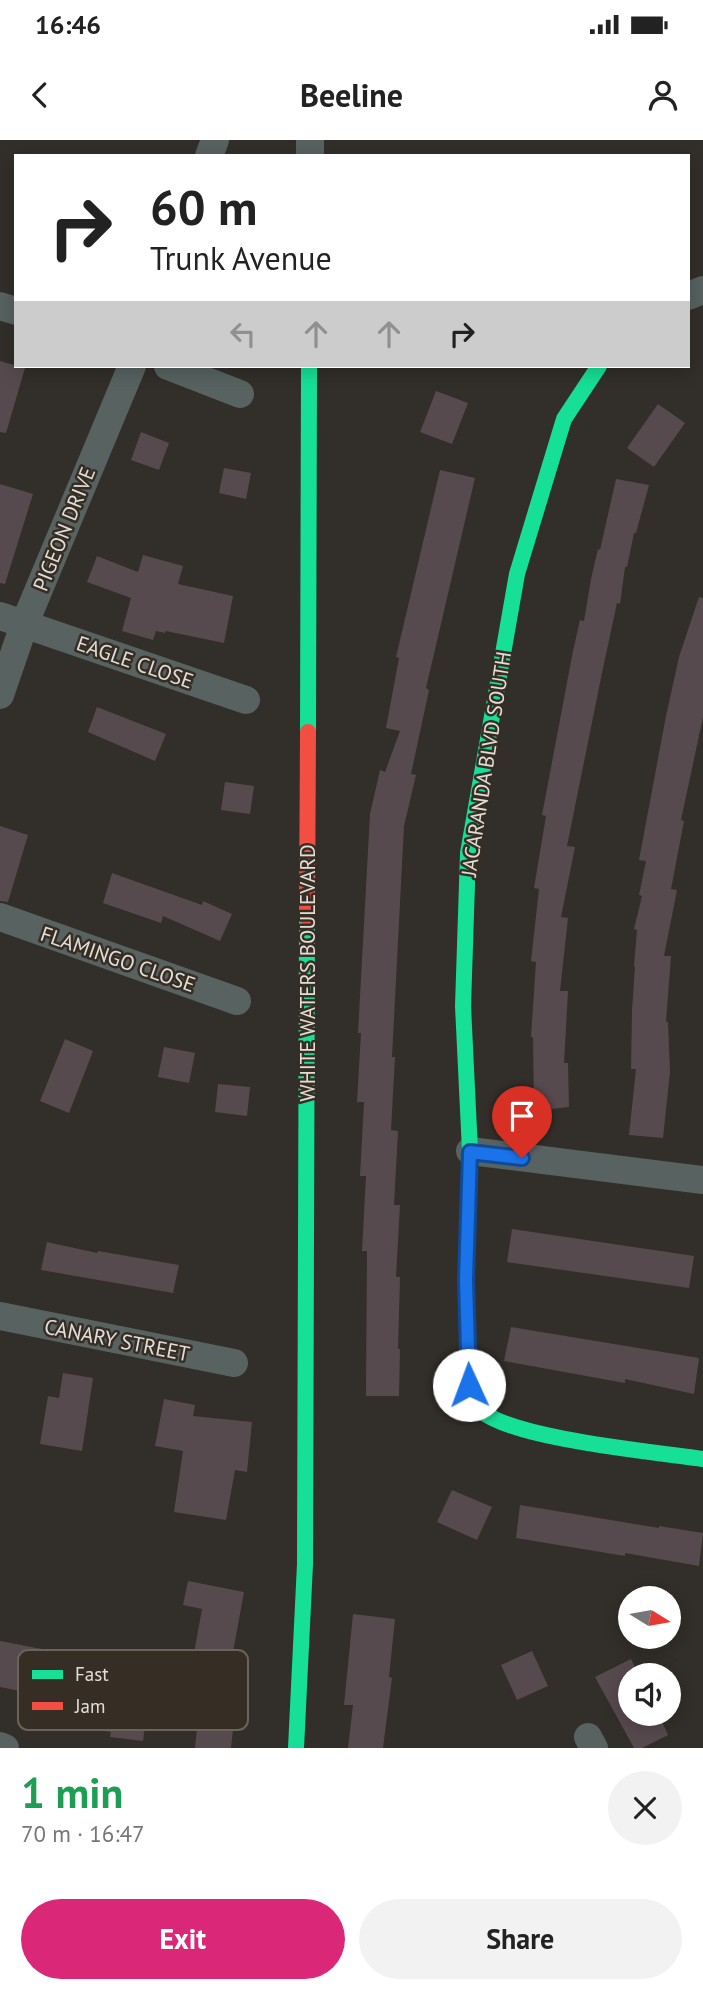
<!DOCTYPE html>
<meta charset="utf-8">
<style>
:root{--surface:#fff;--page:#f2f2f2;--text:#222;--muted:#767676;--accent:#db2777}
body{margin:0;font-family:"PT Sans",sans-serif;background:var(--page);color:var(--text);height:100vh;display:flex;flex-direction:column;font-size:26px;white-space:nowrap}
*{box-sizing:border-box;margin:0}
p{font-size:23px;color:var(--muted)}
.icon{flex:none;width:38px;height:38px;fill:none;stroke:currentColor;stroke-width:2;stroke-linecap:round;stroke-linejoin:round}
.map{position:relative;height:1608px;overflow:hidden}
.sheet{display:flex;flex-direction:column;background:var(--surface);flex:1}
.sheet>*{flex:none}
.guide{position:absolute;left:14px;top:14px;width:676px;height:214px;border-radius:0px;box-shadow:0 4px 18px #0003;background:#fff;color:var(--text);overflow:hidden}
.needle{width:46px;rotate:101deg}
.tools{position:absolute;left:618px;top:1446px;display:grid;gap:14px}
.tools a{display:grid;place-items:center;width:63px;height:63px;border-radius:50%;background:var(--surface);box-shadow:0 4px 18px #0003;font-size:35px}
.pin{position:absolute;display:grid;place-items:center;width:60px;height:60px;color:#fff;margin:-72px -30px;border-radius:50% 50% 50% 0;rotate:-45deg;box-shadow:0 0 7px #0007}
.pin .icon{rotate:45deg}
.me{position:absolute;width:77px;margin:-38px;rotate:358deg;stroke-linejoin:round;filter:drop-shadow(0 0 5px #0008)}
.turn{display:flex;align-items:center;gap:24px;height:147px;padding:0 21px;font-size:32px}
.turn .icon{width:91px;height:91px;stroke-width:2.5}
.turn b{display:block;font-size:49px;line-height:60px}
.lanes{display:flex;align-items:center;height:66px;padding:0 21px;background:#0003;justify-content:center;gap:35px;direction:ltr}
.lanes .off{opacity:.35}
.round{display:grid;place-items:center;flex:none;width:74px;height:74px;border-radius:37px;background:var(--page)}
.headline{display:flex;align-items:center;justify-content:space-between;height:119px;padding:0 21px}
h1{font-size:42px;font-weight:800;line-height:52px;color:#1e9e55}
.cta{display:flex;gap:14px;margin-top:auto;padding:14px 21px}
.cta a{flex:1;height:80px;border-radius:42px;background:var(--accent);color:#fff;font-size:28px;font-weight:800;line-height:80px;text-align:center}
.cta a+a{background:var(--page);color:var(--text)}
.status{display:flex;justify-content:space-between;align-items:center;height:49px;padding:0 35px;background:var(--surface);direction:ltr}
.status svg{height:19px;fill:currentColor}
header{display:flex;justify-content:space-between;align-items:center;height:91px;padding:0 21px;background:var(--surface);font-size:32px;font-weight:800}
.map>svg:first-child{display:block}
.building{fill:#574a4f}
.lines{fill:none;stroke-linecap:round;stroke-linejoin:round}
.street{stroke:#576261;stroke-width:28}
.fast{stroke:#16e098;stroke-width:16}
.jam{stroke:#f24e42;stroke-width:16}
.route-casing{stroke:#114b97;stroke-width:18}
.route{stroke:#1a73e8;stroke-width:12}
.labels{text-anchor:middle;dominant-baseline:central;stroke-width:5;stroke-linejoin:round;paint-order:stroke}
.street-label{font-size:21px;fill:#e3ddd8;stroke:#362e25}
.key{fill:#362e25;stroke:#6a635b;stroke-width:2}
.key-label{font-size:19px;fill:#e3ddd8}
</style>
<div class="status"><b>16:46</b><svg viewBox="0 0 49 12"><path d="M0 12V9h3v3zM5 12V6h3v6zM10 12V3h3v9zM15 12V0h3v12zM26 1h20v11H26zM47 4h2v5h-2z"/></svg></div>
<header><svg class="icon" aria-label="back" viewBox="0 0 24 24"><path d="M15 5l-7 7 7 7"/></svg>Beeline<svg class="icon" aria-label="person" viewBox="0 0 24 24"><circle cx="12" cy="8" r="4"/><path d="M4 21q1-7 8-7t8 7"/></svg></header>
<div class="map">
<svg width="703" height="1608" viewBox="0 0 703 1608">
<rect width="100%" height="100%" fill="#322e29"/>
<path class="building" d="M0 221 25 228 6 293 0 292Z
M436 251 468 263 452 304 420 292Z
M658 264 685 283 654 327 627 308Z
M141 292 169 303 159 330 131 320Z
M224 328 251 333 246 359 219 353Z
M440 330 475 338 426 548 429 550 411 634 416 635 404 686 392 917H395L391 990 398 991 394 1065H400L396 1137H400L398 1209H400L399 1256H366L367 1111H362L366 1036H360L364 962H357L361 893H358L370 674 380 630 385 632 400 591 386 588 399 518 396 517Z
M616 339 649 345 636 393H634L627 427H625L620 464 617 463 602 533 567 706 575 707 561 777 568 778 560 851H568L564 923H568L569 967 534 971 533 897H531L536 822 531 821 539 749 534 748 546 676 542 675 573 511 580 480 584 481 591 439 598 409 600 410Z
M0 344 33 354 5 444 0 443Z
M143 415 183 426 178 444 233 456 224 503 166 491 165 493 156 491 153 500 122 491 131 458 87 442 97 416 138 432Z
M699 457 703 458V577L681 680 684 681 671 749 677 750 664 816H671L666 882H668L670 932 663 998 629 995 636 929H631L632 870 635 827 634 826 637 790 634 789 642 756 639 755 646 721 639 720 666 576 679 517Z
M97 567 166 594 155 621 88 592Z
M225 642 254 646 250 674 221 670Z
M0 686 28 695 8 762 0 761Z
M112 733 202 765 203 761 232 774 220 801 163 776 161 783 103 763Z
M65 899 93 911 69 973 40 961Z
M164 907 195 913 189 943 158 937Z
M218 944 250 947 247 976 215 972Z
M512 1089 694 1116 689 1148 507 1122Z
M47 1102 97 1113 98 1111 179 1125 173 1153 41 1130Z
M511 1187 699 1218 694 1254 625 1239V1243L504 1221Z
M63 1233 93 1238 82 1311 40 1304 48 1256 59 1258Z
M164 1259 195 1265 193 1276 252 1282 247 1332 235 1330 226 1380 174 1372 183 1311 155 1306Z
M452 1350 492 1367 477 1400 437 1382Z
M520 1365 659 1388V1386L703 1393 699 1426 625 1413V1416L516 1398Z
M188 1441 244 1452 233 1512 241 1513 231 1608H195L200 1560 194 1559 195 1552 165 1548 168 1510 194 1513 202 1469 183 1465Z
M353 1474 395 1479 389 1537 392 1538 383 1608H348L353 1565H344Z
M0 1501 68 1514 63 1537 100 1543 99 1548 149 1554 143 1601 110 1597 111 1592 62 1583 63 1577 17 1568 20 1551 0 1547Z
M532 1511 548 1546 517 1560 501 1525Z
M631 1519 639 1535H630V1573H658L668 1595 642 1608H634L595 1537Z"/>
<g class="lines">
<path class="street" d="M209 16 215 0
M310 16V0
M688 156 703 150
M0 166 16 171
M168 226 240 254
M0 476 246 560
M0 555 24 485 132 226
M0 777 237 861
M470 1011 703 1040
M0 1176 234 1223
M588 1597 594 1608
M0 1606 5 1608"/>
<path class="fast" d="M308 592 309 226
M468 1069 470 1011 463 866 468 713 517 434 564 279 599 226
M473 1256C475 1261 476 1267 480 1270 512 1299 655 1312 703 1319
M296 1608 305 1424 307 777"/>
<path class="jam" d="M307 777 308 592
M468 1069 466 1140 469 1245 473 1256"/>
</g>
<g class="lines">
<g class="route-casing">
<path id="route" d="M469 1245 466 1140 470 1012 522 1018"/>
</g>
<use href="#route" class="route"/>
</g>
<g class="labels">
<g class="street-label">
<text transform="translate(64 389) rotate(-68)">PIGEON DRIVE</text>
<text transform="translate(135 522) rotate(19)">EAGLE CLOSE</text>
<text transform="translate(486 624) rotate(-81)">JACARANDA BLVD SOUTH</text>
<text transform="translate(118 819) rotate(19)">FLAMINGO CLOSE</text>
<text transform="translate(307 833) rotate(-90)">WHITE WATERS BOULEVARD</text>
<text transform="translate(117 1200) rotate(11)">CANARY STREET</text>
</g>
</g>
<rect x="18" y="1510" width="230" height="80" rx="10" class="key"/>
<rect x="32" y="1530" width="31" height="9" fill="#16e098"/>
<rect x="32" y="1562" width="31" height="8" fill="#f24e42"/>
<g class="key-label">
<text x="75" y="1541">Fast</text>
<text x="75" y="1573">Jam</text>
</g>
</svg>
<div class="tools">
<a><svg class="needle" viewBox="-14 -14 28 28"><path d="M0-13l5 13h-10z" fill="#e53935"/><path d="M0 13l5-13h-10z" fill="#767676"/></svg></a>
<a><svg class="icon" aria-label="sound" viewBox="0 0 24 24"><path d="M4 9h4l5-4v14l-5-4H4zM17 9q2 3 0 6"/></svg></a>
</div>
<div class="pin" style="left:522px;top:1018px;background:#d93025"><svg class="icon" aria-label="arrive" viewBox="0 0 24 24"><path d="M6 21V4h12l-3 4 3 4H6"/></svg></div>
<svg class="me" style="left:469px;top:1245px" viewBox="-20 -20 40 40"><circle r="19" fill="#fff"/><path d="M0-13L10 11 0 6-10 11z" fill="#1a73e8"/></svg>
<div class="guide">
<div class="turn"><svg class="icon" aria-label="right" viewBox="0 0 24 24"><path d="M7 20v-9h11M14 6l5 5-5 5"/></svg><div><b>60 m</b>Trunk Avenue</div></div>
<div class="lanes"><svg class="icon off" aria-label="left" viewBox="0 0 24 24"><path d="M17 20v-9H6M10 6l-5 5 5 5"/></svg><svg class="icon off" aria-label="ahead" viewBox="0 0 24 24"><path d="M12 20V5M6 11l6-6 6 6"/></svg><svg class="icon off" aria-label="ahead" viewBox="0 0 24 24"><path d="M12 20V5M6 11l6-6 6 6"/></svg><svg class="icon" aria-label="right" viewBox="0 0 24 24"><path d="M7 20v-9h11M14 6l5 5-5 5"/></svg></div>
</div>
</div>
<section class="sheet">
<div class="headline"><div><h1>1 min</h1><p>70 m · 16:47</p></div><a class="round"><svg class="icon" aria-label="close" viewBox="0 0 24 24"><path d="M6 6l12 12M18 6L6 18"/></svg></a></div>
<div class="cta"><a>Exit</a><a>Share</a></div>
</section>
